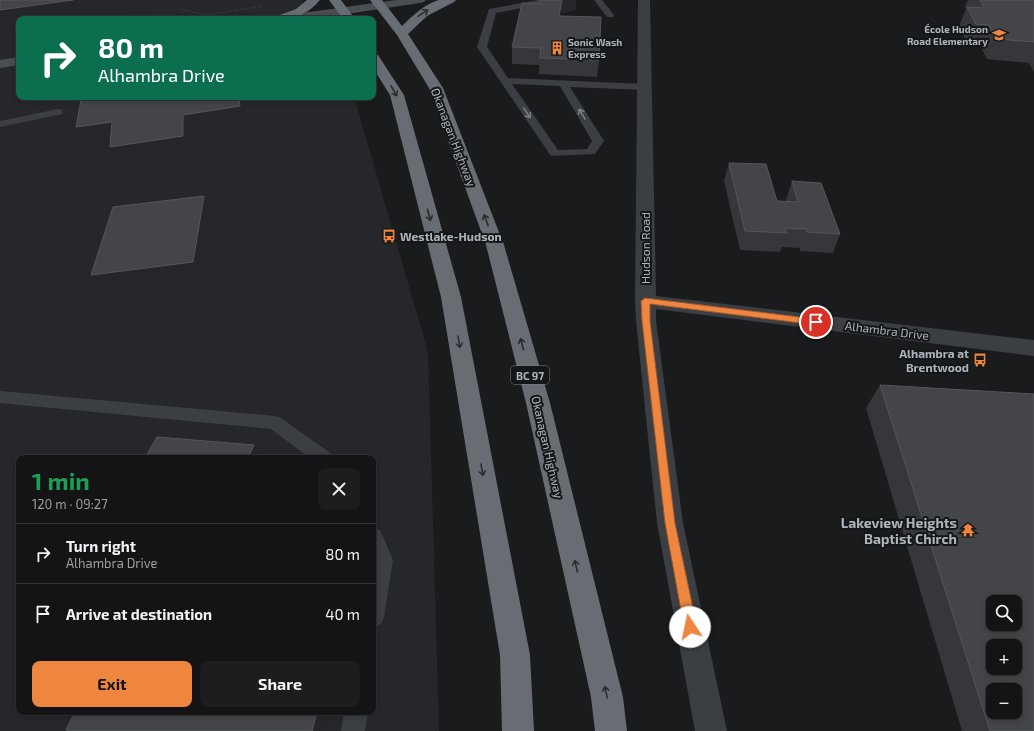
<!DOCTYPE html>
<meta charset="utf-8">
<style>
:root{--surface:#141416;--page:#1d1d1f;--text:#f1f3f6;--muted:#9d9ea1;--line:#333335;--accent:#ef8640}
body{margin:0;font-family:"Exo 2",sans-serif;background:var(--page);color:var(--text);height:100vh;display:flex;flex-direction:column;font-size:15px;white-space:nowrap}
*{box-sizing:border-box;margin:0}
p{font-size:13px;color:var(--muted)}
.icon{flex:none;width:22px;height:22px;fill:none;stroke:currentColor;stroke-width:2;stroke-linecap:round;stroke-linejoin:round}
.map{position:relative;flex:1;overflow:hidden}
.sheet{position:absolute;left:16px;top:455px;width:360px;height:260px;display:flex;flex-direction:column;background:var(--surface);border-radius:8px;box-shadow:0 2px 6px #0003,0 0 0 1px var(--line)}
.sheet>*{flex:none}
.hud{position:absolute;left:16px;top:16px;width:360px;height:84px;border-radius:8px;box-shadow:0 2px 6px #0003,0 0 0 1px var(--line);background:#0b6e4f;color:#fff;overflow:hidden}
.tools{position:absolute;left:986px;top:595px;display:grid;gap:8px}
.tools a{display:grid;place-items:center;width:36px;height:36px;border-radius:8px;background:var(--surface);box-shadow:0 2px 6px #0003,0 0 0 1px var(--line);font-size:20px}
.pin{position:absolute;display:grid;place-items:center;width:34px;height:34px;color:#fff;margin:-17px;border:2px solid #fff;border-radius:50%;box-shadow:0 1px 4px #0007}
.me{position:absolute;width:44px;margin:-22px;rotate:349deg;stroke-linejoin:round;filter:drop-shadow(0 0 3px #0008)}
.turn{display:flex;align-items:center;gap:14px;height:84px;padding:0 16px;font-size:18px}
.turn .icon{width:52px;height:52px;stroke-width:2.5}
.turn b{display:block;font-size:28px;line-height:34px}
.round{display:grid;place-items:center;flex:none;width:42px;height:42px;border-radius:8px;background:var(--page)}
.headline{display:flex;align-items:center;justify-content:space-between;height:68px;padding:0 16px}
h1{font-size:24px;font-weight:700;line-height:30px;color:#1e9e55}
.action{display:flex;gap:8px;margin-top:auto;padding:8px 16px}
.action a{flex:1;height:46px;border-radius:8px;background:var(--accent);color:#111;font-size:16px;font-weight:700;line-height:46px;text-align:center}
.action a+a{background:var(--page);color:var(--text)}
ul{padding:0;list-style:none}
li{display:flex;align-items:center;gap:12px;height:60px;padding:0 16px;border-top:1px solid var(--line)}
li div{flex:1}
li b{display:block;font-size:15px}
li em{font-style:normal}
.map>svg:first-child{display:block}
.built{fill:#26272a;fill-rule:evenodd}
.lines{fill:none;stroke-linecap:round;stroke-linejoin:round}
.path{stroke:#414549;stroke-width:1.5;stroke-dasharray:1 2;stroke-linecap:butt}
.lane{fill:#3b3e42;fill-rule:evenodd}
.street{fill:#3b3e42;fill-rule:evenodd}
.secondary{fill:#494e52;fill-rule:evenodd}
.highway{fill:#676d73;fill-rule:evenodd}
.wall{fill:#36373b}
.shaded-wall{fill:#252629}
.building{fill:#434549;stroke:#53565b;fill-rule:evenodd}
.oneway{stroke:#2a2c2f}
.oneway2{stroke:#7a7f85}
.route{fill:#ef8640;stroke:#9b572a}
.labels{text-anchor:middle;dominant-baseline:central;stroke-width:4;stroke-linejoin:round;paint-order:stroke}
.far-poi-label{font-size:10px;font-weight:bold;fill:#adb5bc;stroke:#151618;text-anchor:end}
.shield{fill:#151618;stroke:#7f858b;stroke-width:1}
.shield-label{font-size:11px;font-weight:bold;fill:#adb5bc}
.street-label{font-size:12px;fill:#adb5bc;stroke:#151618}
.poi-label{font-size:12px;font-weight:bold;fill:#adb5bc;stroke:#151618;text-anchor:start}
.near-poi-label{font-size:14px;font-weight:bold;fill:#adb5bc;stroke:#151618;text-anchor:end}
</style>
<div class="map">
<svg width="1034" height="731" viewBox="0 0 1034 731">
<rect width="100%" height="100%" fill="#1a1b1d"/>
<path class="built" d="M0 0H302L315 19H19V97H354L428 352 439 731H0ZM19 458H373V712H19Z"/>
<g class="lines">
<path class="path" d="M181 9 201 14H213L263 6"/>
<path class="lane" d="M538 0H556L552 2 496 13 487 47 508 78 644 84 649 87 644 90 570 87 604 141 595 154 551 156 477 47 489 9ZM512 84 560 86 592 141 587 149 558 150Z
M594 0H602L614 15 613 17H607Z
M58 109 62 110 63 112 62 114 0 127V121Z
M0 391 275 416 281 418 330 453 333 458H310L271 429 0 403Z
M373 527 380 530 393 560 384 617 381 624 373 627Z
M344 712H368L365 731H341Z"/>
<path class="street" d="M638 0H650L656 296 1034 340V356L656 309V321L683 523 727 731H695L657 523 636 321 635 301Z"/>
<path class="secondary" d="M396 0H426L424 2 420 3 313 19H282L284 16 288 15Z
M19 57V65L0 68V60Z"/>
<path class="highway" d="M307 0H320C308 15 293 19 275 19L277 16 296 9Z
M329 0H341L355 19H343Z
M370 0H382L402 26C412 16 425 4 439 0 444 0 451 0 456 0L454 2 427 16 408 34 443 88 504 245 550 403 623 697 627 731H595L591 697 526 403 486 245 429 88 397 35Z
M373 54 378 55 404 95 461 297 530 655 534 731H502L500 655 441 297 390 95 373 68Z"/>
</g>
<path class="wall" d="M968 0H1034V72L1029 63 987 59 980 45 967 43 959 26 966 9 965 7Z
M539 4 576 10 561 13V16L599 60 597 77 539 74V65L512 64V47Z
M729 163 777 201H786V200L792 181 840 234 833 253 800 251V248L782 247 780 252 740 250 724 181Z
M880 385 1034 731H962L866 408Z"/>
<path class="shaded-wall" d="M73 0H153L155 8 81 19H19V28L0 31V10Z
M197 0H208L198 2Z
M562 0H576V10L561 13 558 32 559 16Z
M239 97H241L245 124 189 132 190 154 118 165 110 147 183 115Z
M112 122 120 140 84 145 76 127Z
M204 196 211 215 201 281 102 294 91 275Z
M254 445 260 458H248Z
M317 712H331L326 731H312Z"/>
<path class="building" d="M0 0H73L0 10Z
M540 0H562L559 16 601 17 599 60 540 58 541 48 512 47 522 3 539 4Z
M980 0H1034V42L997 39 989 25 976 24 967 7 984 8Z
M100 97H239L240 106 183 115V136L110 147 112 122 76 127 81 100Z
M729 163 766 164 777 201 798 202 792 181 821 183 840 234 807 232 806 229 785 228 787 233 745 231Z
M204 196 193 262 91 275 113 207Z
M880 385 1034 394V731H990ZM993 602H1015V624H993ZM993 646H1015V668H993ZM993 690H1015V712H993Z
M157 437 254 445 248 458H145Z
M75 712H317L312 731H71L66 730Z"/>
<defs><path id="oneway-shaft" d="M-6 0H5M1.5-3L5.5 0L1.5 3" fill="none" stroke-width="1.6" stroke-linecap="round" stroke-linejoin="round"/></defs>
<g class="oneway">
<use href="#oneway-shaft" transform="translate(423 13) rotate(-34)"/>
<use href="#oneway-shaft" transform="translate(394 91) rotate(60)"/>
<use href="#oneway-shaft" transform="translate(429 215) rotate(75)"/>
<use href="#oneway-shaft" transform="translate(486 220) rotate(-111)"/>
<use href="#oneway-shaft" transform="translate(459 342) rotate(80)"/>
<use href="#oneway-shaft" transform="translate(522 344) rotate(-105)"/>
<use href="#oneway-shaft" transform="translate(482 470) rotate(80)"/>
<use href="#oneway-shaft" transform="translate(576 566) rotate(-103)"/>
<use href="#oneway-shaft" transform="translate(606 692) rotate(-102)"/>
</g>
<g class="oneway2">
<use href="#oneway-shaft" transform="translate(527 113) rotate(56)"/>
<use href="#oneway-shaft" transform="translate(582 114) rotate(-121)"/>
</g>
<path class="route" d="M645 298 816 319 821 322 816 325 650 304V321L675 523 697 627 695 631 690 633 686 631 684 627 665 523 642 321 641 301Z"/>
<defs>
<g id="school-bare" transform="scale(1.08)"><path d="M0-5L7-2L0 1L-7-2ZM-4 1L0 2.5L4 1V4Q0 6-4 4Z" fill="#ef8640" stroke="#151618" stroke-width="2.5" paint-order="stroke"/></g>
<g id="building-bare" transform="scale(1.08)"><path d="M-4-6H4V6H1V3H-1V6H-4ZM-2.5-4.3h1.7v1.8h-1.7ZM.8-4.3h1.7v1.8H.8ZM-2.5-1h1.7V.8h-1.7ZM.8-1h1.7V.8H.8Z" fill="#ef8640" stroke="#151618" stroke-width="2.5" paint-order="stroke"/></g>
<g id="bus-bare" transform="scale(1.08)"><path d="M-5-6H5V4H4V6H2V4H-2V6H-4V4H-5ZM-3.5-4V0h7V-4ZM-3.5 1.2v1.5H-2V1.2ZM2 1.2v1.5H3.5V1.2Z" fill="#ef8640" stroke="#151618" stroke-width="2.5" paint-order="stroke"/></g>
<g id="temple-bare" transform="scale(1.08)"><path d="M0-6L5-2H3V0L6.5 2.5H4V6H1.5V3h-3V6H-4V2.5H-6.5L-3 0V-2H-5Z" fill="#ef8640" stroke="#151618" stroke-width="2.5" paint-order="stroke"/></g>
</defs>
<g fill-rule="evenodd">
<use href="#school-bare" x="999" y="35"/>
<use href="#building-bare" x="557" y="48"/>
<use href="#bus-bare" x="389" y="236"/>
<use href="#bus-bare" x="980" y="360"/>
<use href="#temple-bare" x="968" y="530"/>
</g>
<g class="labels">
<g class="far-poi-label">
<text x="988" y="29">École Hudson<tspan x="988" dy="12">Road Elementary</tspan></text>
<text x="568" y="42" text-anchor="start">Sonic Wash<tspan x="568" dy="12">Express</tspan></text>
</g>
<rect class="shield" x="511" y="366" width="38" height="18" rx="3"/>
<g class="shield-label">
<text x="530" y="375">BC 97</text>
</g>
<g class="street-label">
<text transform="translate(454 137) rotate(69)">Okanagan Highway</text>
<text transform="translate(645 248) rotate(-90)">Hudson Road</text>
<text transform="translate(887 330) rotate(7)">Alhambra Drive</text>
<text transform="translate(548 447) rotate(77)">Okanagan Highway</text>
</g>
<g class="poi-label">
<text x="400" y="236">Westlake-Hudson</text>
<text x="969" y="353" text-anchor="end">Alhambra at<tspan x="969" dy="14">Brentwood</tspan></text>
</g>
<g class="near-poi-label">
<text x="957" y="522">Lakeview Heights<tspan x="957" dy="16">Baptist Chirch</tspan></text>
</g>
</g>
</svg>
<div class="tools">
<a><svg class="icon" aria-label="search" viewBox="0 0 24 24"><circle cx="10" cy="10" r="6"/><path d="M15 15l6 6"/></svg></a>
<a>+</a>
<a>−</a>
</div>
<div class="pin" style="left:816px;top:322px;background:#d93025"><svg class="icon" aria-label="arrive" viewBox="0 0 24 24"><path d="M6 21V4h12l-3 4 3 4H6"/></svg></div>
<svg class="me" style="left:690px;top:627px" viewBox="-20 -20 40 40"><circle r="19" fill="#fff"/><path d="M0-13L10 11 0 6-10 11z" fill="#ef8640"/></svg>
<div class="hud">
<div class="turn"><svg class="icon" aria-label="right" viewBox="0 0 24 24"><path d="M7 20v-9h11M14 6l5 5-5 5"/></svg><div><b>80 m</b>Alhambra Drive</div></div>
</div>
<section class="sheet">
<div class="headline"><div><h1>1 min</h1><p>120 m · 09:27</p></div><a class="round"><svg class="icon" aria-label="close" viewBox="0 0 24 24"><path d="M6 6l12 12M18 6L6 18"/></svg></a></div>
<ul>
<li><svg class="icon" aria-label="right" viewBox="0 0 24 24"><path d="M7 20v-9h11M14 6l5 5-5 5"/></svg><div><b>Turn right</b><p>Alhambra Drive</p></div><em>80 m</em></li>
<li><svg class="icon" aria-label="arrive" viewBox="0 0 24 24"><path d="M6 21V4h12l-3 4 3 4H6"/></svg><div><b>Arrive at destination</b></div><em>40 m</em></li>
</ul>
<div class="action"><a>Exit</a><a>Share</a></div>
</section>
</div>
